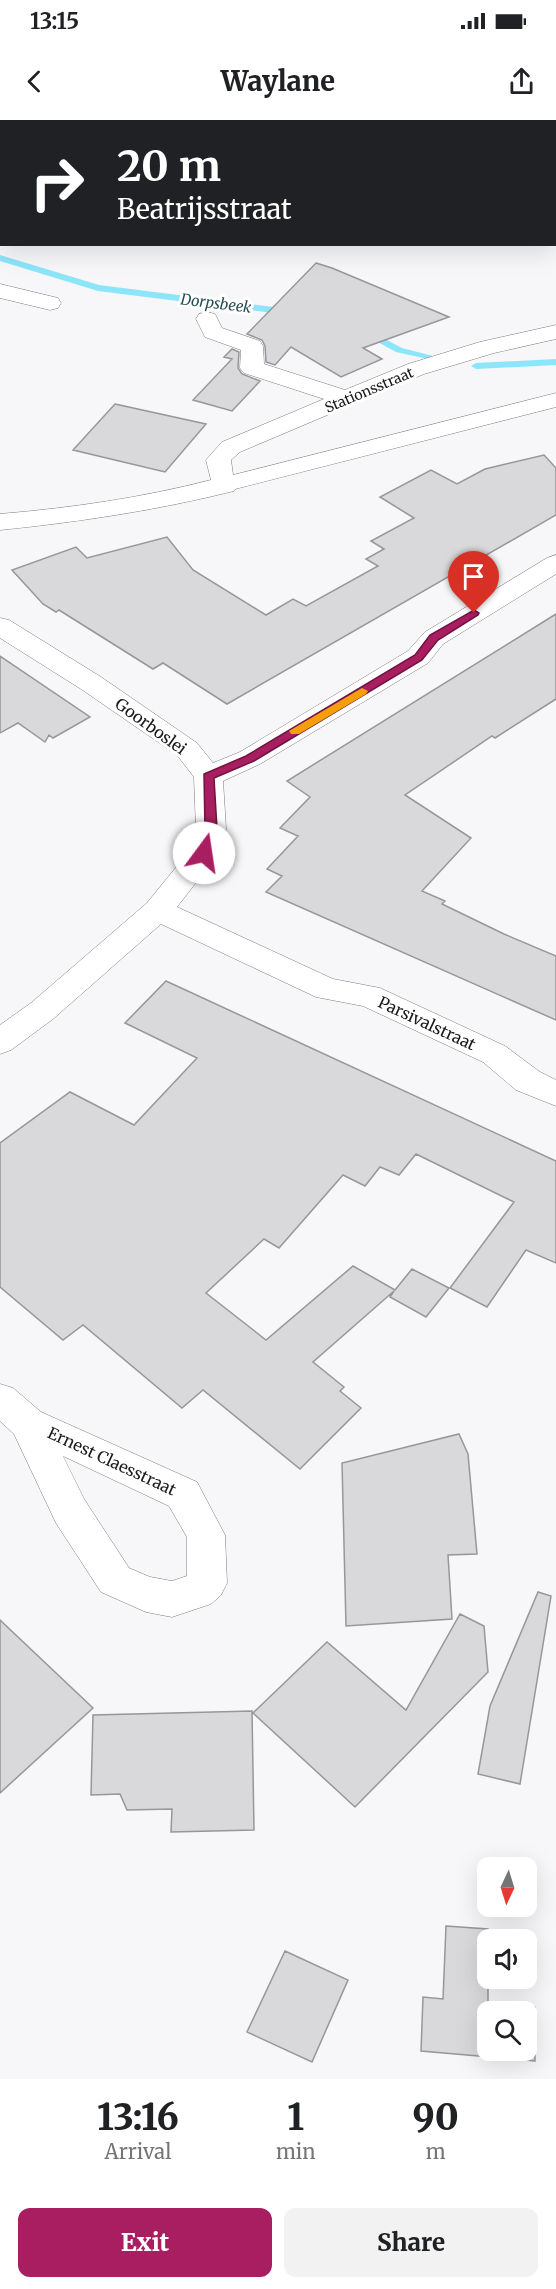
<!DOCTYPE html>
<style>
:root{--surface:#fff;--page:#f2f2f2;--text:#202124;--muted:#757577;--accent:#a91e60}
body{margin:0;font-family:Merriweather,serif;background:var(--page);color:var(--text);height:100vh;display:flex;flex-direction:column;font-size:22px;white-space:nowrap}
*{box-sizing:border-box;margin:0}
p{font-size:20px;color:var(--muted)}
.icon{flex:none;width:33px;height:33px;fill:none;stroke:currentColor;stroke-width:2;stroke-linecap:round;stroke-linejoin:round}
.map{position:relative;height:1959px;overflow:hidden}
.panel{display:flex;flex-direction:column;background:var(--surface);flex:1}
.panel>*{flex:none}
.guide{position:absolute;left:0px;top:0px;width:556px;height:126px;box-shadow:0 6px 24px #0002;background:#202124;color:#fff;overflow:hidden}
.needle{width:39px;rotate:184deg}
.controls{position:absolute;left:477px;top:1737px;display:grid;gap:12px}
.controls a{display:grid;place-items:center;width:60px;height:60px;border-radius:12px;background:var(--surface);box-shadow:0 6px 24px #0002;font-size:30px}
.pin{position:absolute;display:grid;place-items:center;width:51px;height:51px;color:#fff;margin:-62px -26px;border-radius:50% 50% 50% 0;rotate:-45deg;box-shadow:0 0 6px #0007}
.pin .icon{rotate:45deg}
.me{position:absolute;width:66px;margin:-33px;rotate:14deg;stroke-linejoin:round;filter:drop-shadow(0 0 4px #0008)}
.turn{display:flex;align-items:center;gap:21px;height:126px;padding:0 18px;font-size:27px}
.turn .icon{width:78px;height:78px;stroke-width:2.5}
.turn b{display:block;font-size:42px;line-height:51px}
.eta{display:flex;justify-content:space-evenly;align-items:center;height:102px;text-align:center}
.eta b{font-size:36px;font-weight:800;line-height:42px}
.cta{display:flex;gap:12px;margin-top:auto;padding:12px 18px}
.cta a{flex:1;height:69px;border-radius:12px;background:var(--accent);color:#fff;font-size:24px;font-weight:800;line-height:69px;text-align:center}
.cta a+a{background:var(--page);color:var(--text)}
.status{display:flex;justify-content:space-between;align-items:center;height:42px;padding:0 30px;background:var(--surface);direction:ltr}
.status svg{height:16px;fill:currentColor}
header{display:flex;justify-content:space-between;align-items:center;height:78px;padding:0 18px;background:var(--surface);font-size:27px;font-weight:800}
.map>svg:first-child{display:block}
.green{fill:#cfd6ae}
.lines{fill:none;stroke-linecap:round;stroke-linejoin:round}
.stream{fill:#8ce5f8;fill-rule:evenodd}
.building{fill:#d9d8db;stroke:#97969a;stroke-width:1.5;fill-rule:evenodd}
.minor-casing{stroke:#7c7c7f;stroke-width:1}
.minor{fill:#fff;fill-rule:evenodd}
.route{fill:#a91e60;stroke:#6e143e;stroke-width:1.5}
.slow{fill:#f59e0b}
.labels{text-anchor:middle;dominant-baseline:central;stroke-width:6;stroke-linejoin:round;paint-order:stroke}
.far-street-label{font-size:14px;fill:#1b1b1c;stroke:#fff}
.far-water-label{font-size:15px;font-style:italic;fill:#254e56;stroke:#fff}
.street-label{font-size:16px;fill:#1b1b1c;stroke:#fff}
</style>
<div class="status"><b>13:15</b><svg viewBox="0 0 49 12"><path d="M0 12V9h3v3zM5 12V6h3v6zM10 12V3h3v9zM15 12V0h3v12zM26 1h20v11H26zM47 4h2v5h-2z"/></svg></div>
<header><svg class="icon" aria-label="back" viewBox="0 0 24 24"><path d="M15 5l-7 7 7 7"/></svg>Waylane<svg class="icon" aria-label="share" viewBox="0 0 24 24"><path d="M12 15V3M7 8l5-5 5 5M5 13v7h14v-7"/></svg></header>
<div class="map">
<svg width="556" height="1959" viewBox="0 0 556 1959">
<rect width="100%" height="100%" fill="#f7f7fa"/>
<path class="green" d="M308 0H556V44L555 2Z"/>
<g class="lines">
<path class="stream" d="M0 135 99 165 289 189 294 192 289 195 98 171 0 141Z
M368 210 402 228 433 236 428 239 396 232 365 215V211Z
M556 239V245L476 249 471 246 476 243Z"/>
</g>
<path class="building" d="M316 143 332 148 449 197 363 228 382 239 341 257 291 227 275 245 266 242 265 226 262 220 247 214Z
M232 229 239 232 238 248 242 254 260 261 232 291 193 280 232 239 224 237Z
M115 284 206 304 165 352 73 330Z
M544 335 556 348V395L227 584 163 543 153 549 59 490 56 492 43 484 12 450 76 427 87 438 167 417 193 450 266 495 293 479 306 486 378 446 366 439 384 429 371 421 414 398 380 377 431 350 457 364 485 349Z
M556 494V579L495 618 492 616 405 675 471 718 422 771 445 781 442 784 504 814 556 836V900L266 772 282 756 267 749 298 716 280 708 310 677 287 661Z
M0 536 90 597 53 618 49 615 45 622 18 603 0 613Z
M166 861 556 1041V1143L526 1130 487 1187 450 1168 514 1082 416 1034 399 1055 380 1047 365 1066 343 1055 279 1128 264 1119 206 1173 266 1220 353 1146 395 1170 412 1149 449 1168 426 1197 390 1177 394 1171 313 1242 344 1267 340 1271 361 1288 300 1349 203 1270 182 1288 83 1205 63 1220 0 1167V1023L70 972 134 1005 197 938 125 903Z
M459 1314 468 1334 477 1434 448 1435 452 1499 346 1506 342 1343Z
M538 1472 551 1476 520 1664 478 1654 490 1586Z
M460 1494 484 1506 488 1552 355 1687 253 1593 327 1522 406 1590Z
M0 1500 93 1588 0 1673Z
M252 1591 254 1710 171 1712 172 1689 127 1690 120 1674 91 1675 93 1595Z
M446 1806 488 1809V1883L535 1887V1941L421 1931 423 1877 443 1879ZM488 1892H526V1930H488Z
M285 1831 348 1860 312 1942 247 1912Z"/>
<g class="lines">
<g class="minor-casing">
<path id="minor" d="M103 0H125L102 2Z
M0 54H2L0 67Z
M0 164 58 178 61 183 58 188 50 190 0 178Z
M207 192 215 194 222 208 260 221 263 226 264 244 345 270 408 244 480 222 556 205V219L494 233 424 254 240 332 231 340 233 355 556 273V287L235 369 234 371C158 390 79 402 0 410V394C71 388 141 378 211 360L206 340 222 322 324 279 244 253 240 248 241 230 205 217 196 199 199 194Z
M556 435V454L443 524 428 543 260 644 223 661 226 709 219 733 177 787 333 859 380 868 505 926 540 952 556 960V986L516 970 483 942 363 886 316 877 161 804 53 899 11 930 0 934V905L31 883 147 783 190 730 196 709 194 657 177 635 81 569 0 518V498L9 500 101 557 197 623 213 643 240 632 408 531 425 512 547 438Z
M0 1264 13 1268 41 1292 197 1362 225 1415 227 1463 221 1475 211 1484 172 1497 146 1492 101 1472 56 1403 14 1314 0 1301ZM63 1336 169 1386 187 1417V1456L172 1461 150 1457 129 1448 84 1379Z"/>
</g>
<use href="#minor" class="minor"/>
</g>
<path class="route" d="M474 490 479 493 478 495 438 520 422 540 254 641 214 658 217 709 208 736H199L198 733 205 709 204 654 246 636 415 535 430 515Z"/>
<path class="slow" d="M362 568 368 571 366 574 299 614H291L289 611Z"/>
<g class="labels">
<g class="far-street-label">
<text transform="translate(369 270) rotate(-23)">Stationsstraat</text>
</g>
<g class="far-water-label">
<text transform="translate(216 183) rotate(7)">Dorpsbeek</text>
</g>
<g class="street-label">
<text transform="translate(151 606) rotate(36)">Goorboslei</text>
<text transform="translate(427 903) rotate(25)">Parsivalstraat</text>
<text transform="translate(112 1341) rotate(25)">Ernest Claesstraat</text>
</g>
</g>
</svg>
<div class="controls">
<a><svg class="needle" viewBox="-14 -14 28 28"><path d="M0-13l5 13h-10z" fill="#e53935"/><path d="M0 13l5-13h-10z" fill="#757577"/></svg></a>
<a><svg class="icon" aria-label="sound" viewBox="0 0 24 24"><path d="M4 9h4l5-4v14l-5-4H4zM17 9q2 3 0 6"/></svg></a>
<a><svg class="icon" aria-label="search" viewBox="0 0 24 24"><circle cx="10" cy="10" r="6"/><path d="M15 15l6 6"/></svg></a>
</div>
<div class="pin" style="left:474px;top:493px;background:#d93025"><svg class="icon" aria-label="arrive" viewBox="0 0 24 24"><path d="M6 21V4h12l-3 4 3 4H6"/></svg></div>
<svg class="me" style="left:204px;top:733px" viewBox="-20 -20 40 40"><circle r="19" fill="#fff"/><path d="M0-13L10 11 0 6-10 11z" fill="#a91e60"/></svg>
<div class="guide">
<div class="turn"><svg class="icon" aria-label="right" viewBox="0 0 24 24"><path d="M7 20v-9h11M14 6l5 5-5 5"/></svg><div><b>20 m</b>Beatrijsstraat</div></div>
</div>
</div>
<section class="panel">
<div class="eta">
<div><b>13:16</b><p>Arrival</p></div>
<div><b>1</b><p>min</p></div>
<div><b>90</b><p>m</p></div>
</div>
<div class="cta"><a>Exit</a><a>Share</a></div>
</section>
